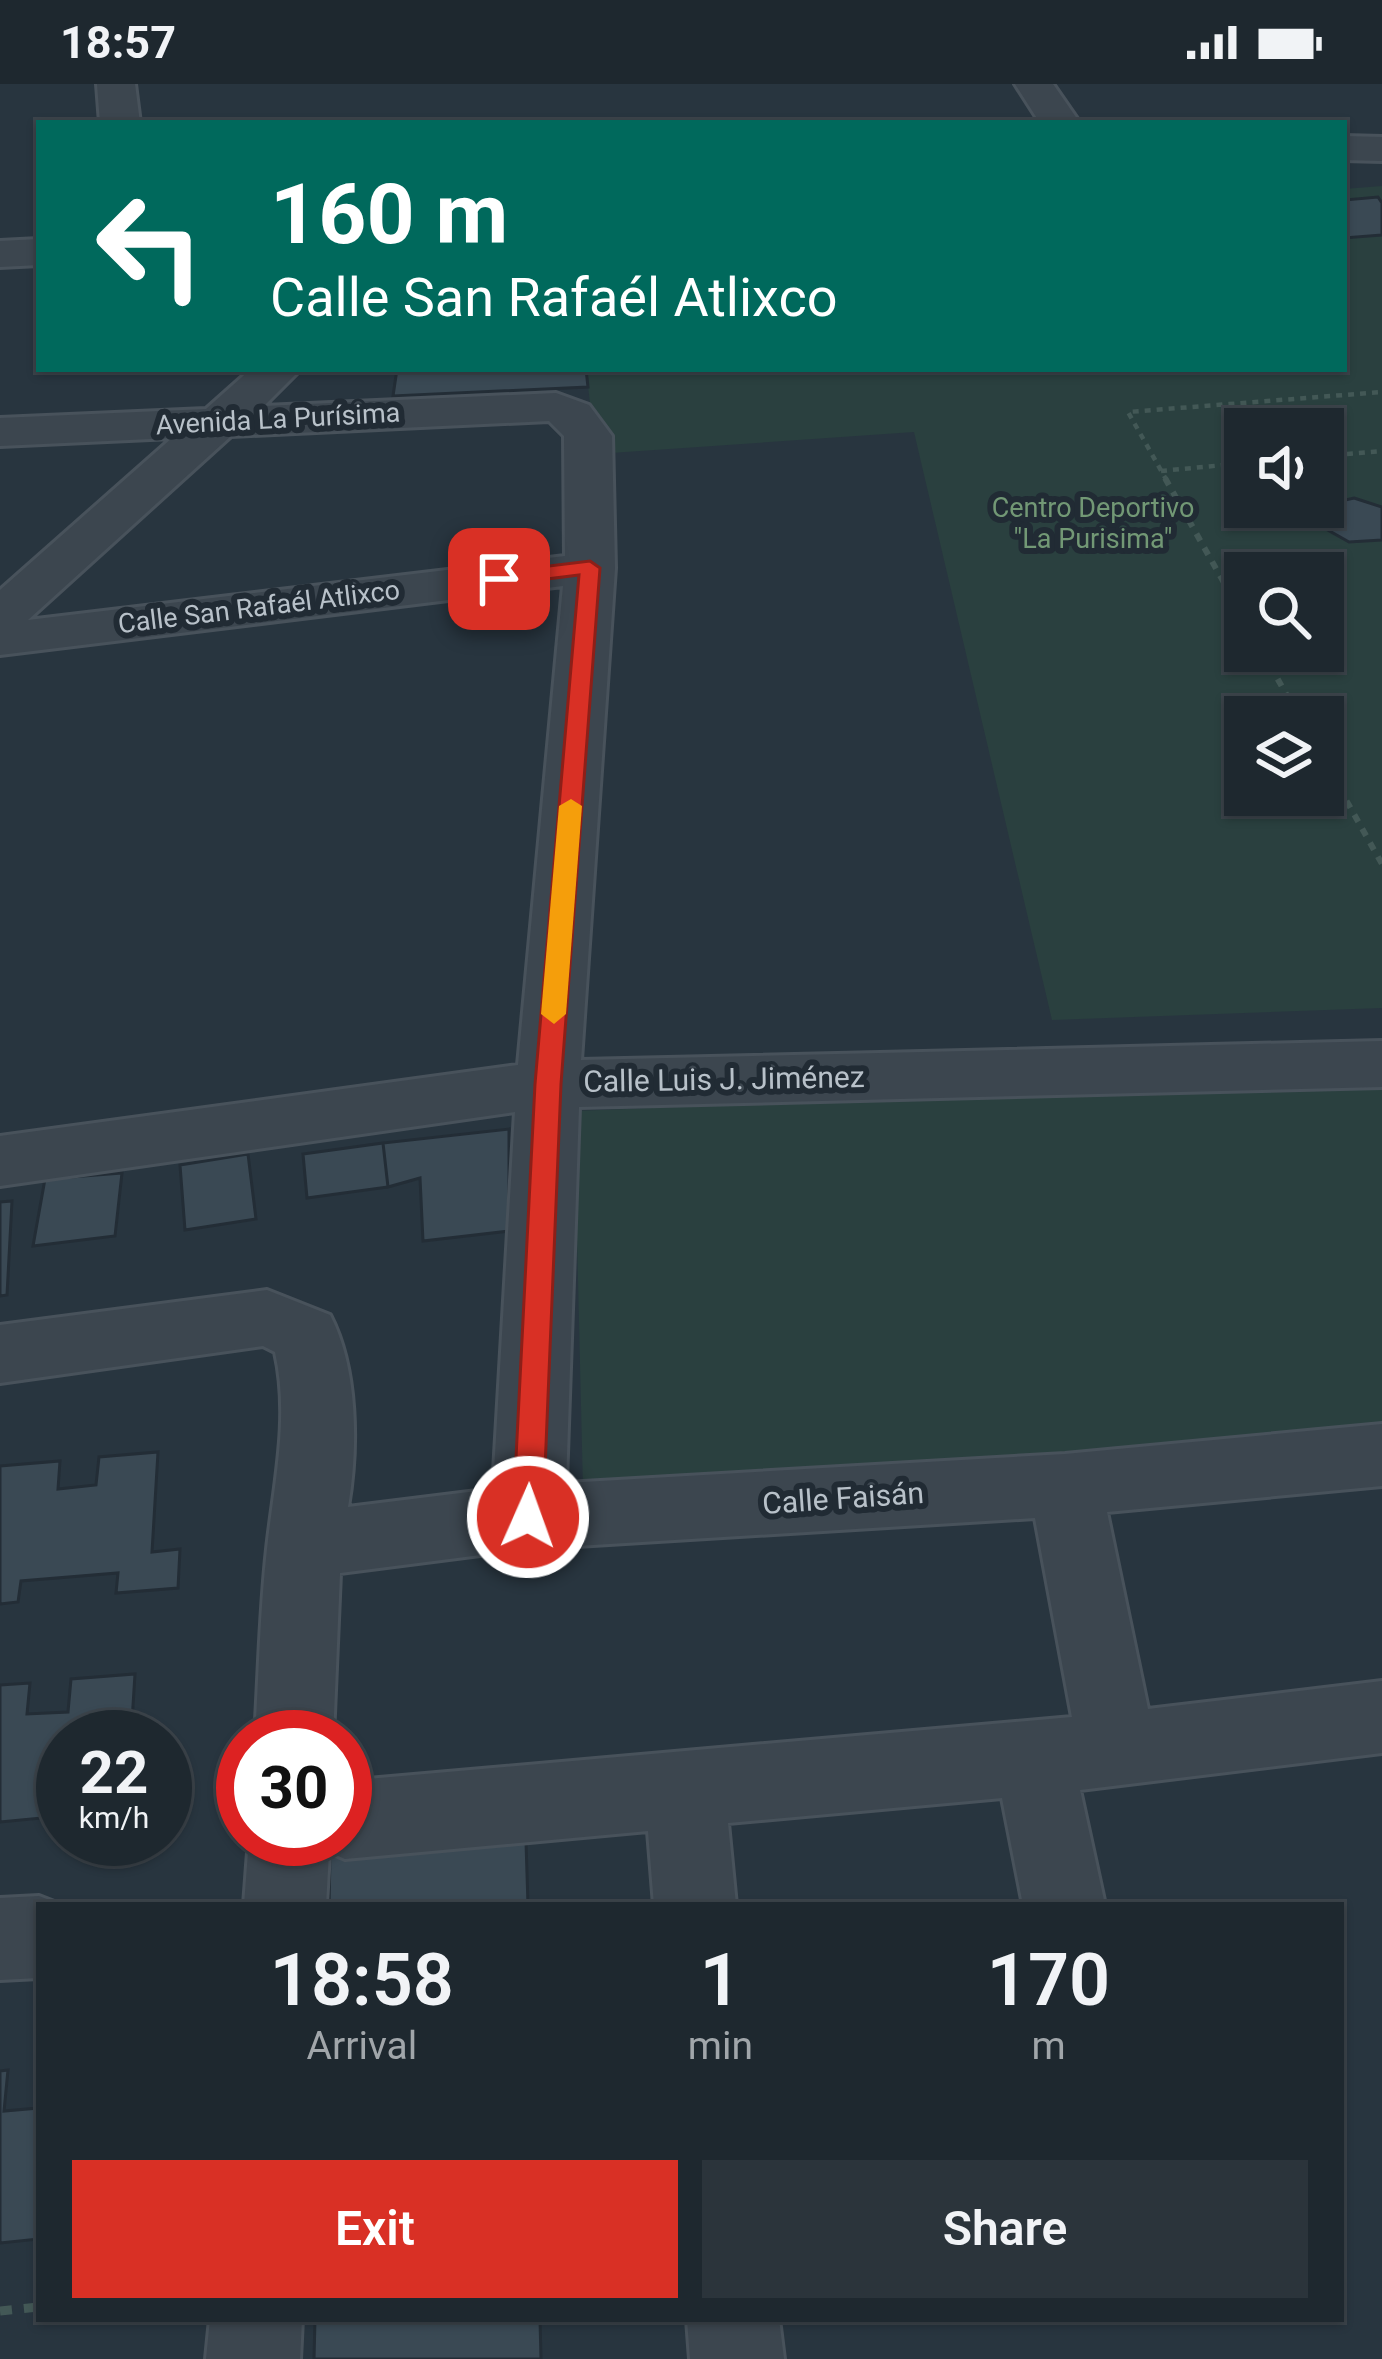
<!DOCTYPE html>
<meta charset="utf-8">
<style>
:root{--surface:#1e282f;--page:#2b343b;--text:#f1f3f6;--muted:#a1a6aa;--line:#3c444b;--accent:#d93025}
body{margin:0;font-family:Roboto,sans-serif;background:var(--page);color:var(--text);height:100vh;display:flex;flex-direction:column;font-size:45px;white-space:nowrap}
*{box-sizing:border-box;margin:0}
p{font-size:39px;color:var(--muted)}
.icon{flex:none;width:66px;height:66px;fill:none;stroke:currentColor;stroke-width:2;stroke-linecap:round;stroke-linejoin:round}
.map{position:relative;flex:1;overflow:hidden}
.details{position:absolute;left:36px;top:1818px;width:1308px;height:420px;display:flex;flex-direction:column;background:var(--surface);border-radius:0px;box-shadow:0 3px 9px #0004,0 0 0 3px var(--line)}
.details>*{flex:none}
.hud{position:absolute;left:36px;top:36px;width:1311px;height:252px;border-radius:0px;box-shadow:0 3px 9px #0004,0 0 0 3px var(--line);background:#00695c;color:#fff;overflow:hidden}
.buttons{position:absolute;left:1224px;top:324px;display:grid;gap:24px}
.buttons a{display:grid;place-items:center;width:120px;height:120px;border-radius:0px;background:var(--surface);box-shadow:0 3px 9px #0004,0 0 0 3px var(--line);font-size:60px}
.speed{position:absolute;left:36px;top:1626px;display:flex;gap:24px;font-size:60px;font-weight:700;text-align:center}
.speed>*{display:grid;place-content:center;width:156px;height:156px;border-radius:50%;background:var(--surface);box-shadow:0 3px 9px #0004,0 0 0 3px var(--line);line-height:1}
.speed small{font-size:30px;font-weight:400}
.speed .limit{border:18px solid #d22;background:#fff;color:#111}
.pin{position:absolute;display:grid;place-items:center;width:102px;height:102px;color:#fff;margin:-51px;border-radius:24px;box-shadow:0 6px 18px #0006}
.me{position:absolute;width:132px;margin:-66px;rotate:2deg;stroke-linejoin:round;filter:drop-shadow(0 0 9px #0008)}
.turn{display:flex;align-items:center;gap:42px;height:252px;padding:0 36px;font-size:54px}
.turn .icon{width:156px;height:156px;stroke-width:2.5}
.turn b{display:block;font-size:84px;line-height:102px}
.eta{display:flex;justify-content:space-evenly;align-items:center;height:204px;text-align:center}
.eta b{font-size:72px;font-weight:600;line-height:84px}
.action{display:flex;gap:24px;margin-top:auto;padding:24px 36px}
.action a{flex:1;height:138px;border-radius:0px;background:var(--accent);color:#fff;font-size:48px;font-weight:600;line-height:138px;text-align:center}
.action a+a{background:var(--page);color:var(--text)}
.status{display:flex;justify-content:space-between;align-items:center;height:84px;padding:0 60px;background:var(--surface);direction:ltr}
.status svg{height:33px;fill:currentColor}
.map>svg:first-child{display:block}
.green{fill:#2a403f;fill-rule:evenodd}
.building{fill:#3a4954;stroke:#232d36;stroke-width:3}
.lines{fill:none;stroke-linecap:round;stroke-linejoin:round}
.minor-casing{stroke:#48525b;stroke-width:6}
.path-far2{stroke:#435856;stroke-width:4.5;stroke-dasharray:6 6;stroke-linecap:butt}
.path-far1{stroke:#435856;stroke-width:6;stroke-dasharray:8 8;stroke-linecap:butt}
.path{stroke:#435856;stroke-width:9;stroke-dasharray:12 12;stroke-linecap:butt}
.minor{fill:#3c464f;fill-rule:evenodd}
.route{fill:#d93025;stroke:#8d1f18;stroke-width:3}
.slow{fill:#f59e0b}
.labels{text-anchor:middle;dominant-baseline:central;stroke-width:12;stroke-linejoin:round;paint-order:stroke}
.far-street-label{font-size:27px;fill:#b8c1c9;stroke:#212b34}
.far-park-label{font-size:27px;fill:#729875;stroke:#212b34}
.street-label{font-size:30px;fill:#b8c1c9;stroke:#212b34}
</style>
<div class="status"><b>18:57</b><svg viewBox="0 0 49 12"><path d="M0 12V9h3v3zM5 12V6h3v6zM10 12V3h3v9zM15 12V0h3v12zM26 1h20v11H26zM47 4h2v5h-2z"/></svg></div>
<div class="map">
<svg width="1382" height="2275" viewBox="0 0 1382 2275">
<rect width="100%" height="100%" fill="#28353f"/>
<path class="green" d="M1382 102V924L1052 936 914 348 596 370 586 285H1344V105ZM1245 345H1323V423H1245ZM1245 489H1323V567H1245ZM1245 633H1323V711H1245Z
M1382 996V1369L583 1405 574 1027Z"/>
<path class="building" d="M1378 113 1382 119V151L1344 154V116Z
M397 285H586L588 303 393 312Z
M1354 414 1382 423V456L1349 458 1319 441 1318 427 1323 421Z
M509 1045V1147L423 1157 420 1094 388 1103 383 1059Z
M383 1059 388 1103 307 1114 303 1070Z
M248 1070 256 1135 185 1146 180 1081Z
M122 1089 115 1152 33 1162 45 1095Z
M12 1117 7 1211 0 1212V1118Z
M158 1368 152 1468 180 1465 178 1504 116 1509 118 1489 21 1497 18 1518 0 1520V1382L60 1377 58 1405 96 1401 99 1373Z
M135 1590 131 1653H63V1732L0 1738V1601L30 1599 27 1630 68 1628 71 1595Z
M526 1758 528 1821H329L330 1772Z
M8 1986 4 2027 39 2024V2155L0 2159V1987Z
M315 2235H540L541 2275H314Z"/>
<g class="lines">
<g class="minor-casing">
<path id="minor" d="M97 0H135L140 39H100Z
M1015 0H1053L1080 39H1040Z
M1344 52 1382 53V77L1344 76Z
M39 155V181L0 183V157Z
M251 285H301L264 322 556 309 589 321 612 352 615 484 581 976 1382 957V1003L579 1023 566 1399 1065 1370 1382 1340V1402L1107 1428 1148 1625 1382 1597V1669L1080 1706 1105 1821H1023L1002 1714 728 1739 736 1821H654L648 1747 345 1775 329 1768 326 1821H244L249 1755H345V1697L1072 1633 1035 1434 528 1465 340 1489 333 1653H255C259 1590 260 1527 267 1465 274 1400 290 1334 275 1268L263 1262 0 1299V1241L267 1206 330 1231C358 1285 358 1364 348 1423L493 1405 515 1028 0 1102V1052L518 981 563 502 0 571V506L172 354 0 362V334L206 325ZM549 337 564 352 565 472 28 536 231 352Z
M39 1812 62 1821H39V1894L0 1896V1814Z
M210 2235H302L300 2275H206Z
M687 2235H779L784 2275H690Z"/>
</g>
<path class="path-far2" d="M1323 372 1382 367
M1161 387 1245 379
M1167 397 1128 328 1382 308"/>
<path class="path-far1" d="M1165 394 1245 536
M1262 567 1299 633
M1323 675 1382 780"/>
<path class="path" d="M0 2227 39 2223"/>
<use href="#minor" class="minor"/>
</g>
<path class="route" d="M590 477 600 484 561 1000 543 1433 538 1443 528 1447 517 1443 513 1433 535 1000 579 491 499 501 489 495 499 488Z"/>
<path class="slow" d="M571 715 582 722 566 930 554 940 541 930 559 722Z"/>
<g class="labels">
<g class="far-street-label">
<text transform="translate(278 335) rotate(-3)">Avenida La Purísima</text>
<text transform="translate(259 523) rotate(-7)">Calle San Rafaél Atlixco</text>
</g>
<g class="far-park-label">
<text x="1093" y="424">Centro Deportivo<tspan x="1093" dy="31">"La Purisima"</tspan></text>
</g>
<g class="street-label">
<text transform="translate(724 995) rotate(-1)">Calle Luis J. Jiménez</text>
<text transform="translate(843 1414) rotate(-4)">Calle Faisán</text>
</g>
</g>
</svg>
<div class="buttons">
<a><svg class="icon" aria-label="sound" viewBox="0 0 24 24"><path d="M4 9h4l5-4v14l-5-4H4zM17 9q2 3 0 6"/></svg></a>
<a><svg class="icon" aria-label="search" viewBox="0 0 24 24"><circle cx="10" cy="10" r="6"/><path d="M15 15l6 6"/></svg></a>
<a><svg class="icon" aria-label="layers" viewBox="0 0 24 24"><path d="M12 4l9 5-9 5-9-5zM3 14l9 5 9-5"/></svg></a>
</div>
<div class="speed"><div>22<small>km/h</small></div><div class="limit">30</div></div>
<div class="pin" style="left:499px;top:495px;background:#d93025"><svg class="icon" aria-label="arrive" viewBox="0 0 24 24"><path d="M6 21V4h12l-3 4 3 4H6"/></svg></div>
<svg class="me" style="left:528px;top:1433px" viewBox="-20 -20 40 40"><circle r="17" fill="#d93025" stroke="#fff" stroke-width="3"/><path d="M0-11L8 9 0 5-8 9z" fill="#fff"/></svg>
<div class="hud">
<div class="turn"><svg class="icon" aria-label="left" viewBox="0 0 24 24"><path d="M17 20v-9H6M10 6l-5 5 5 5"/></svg><div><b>160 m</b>Calle San Rafaél Atlixco</div></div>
</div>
<section class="details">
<div class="eta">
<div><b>18:58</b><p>Arrival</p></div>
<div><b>1</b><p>min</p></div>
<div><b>170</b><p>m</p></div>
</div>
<div class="action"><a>Exit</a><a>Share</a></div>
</section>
</div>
